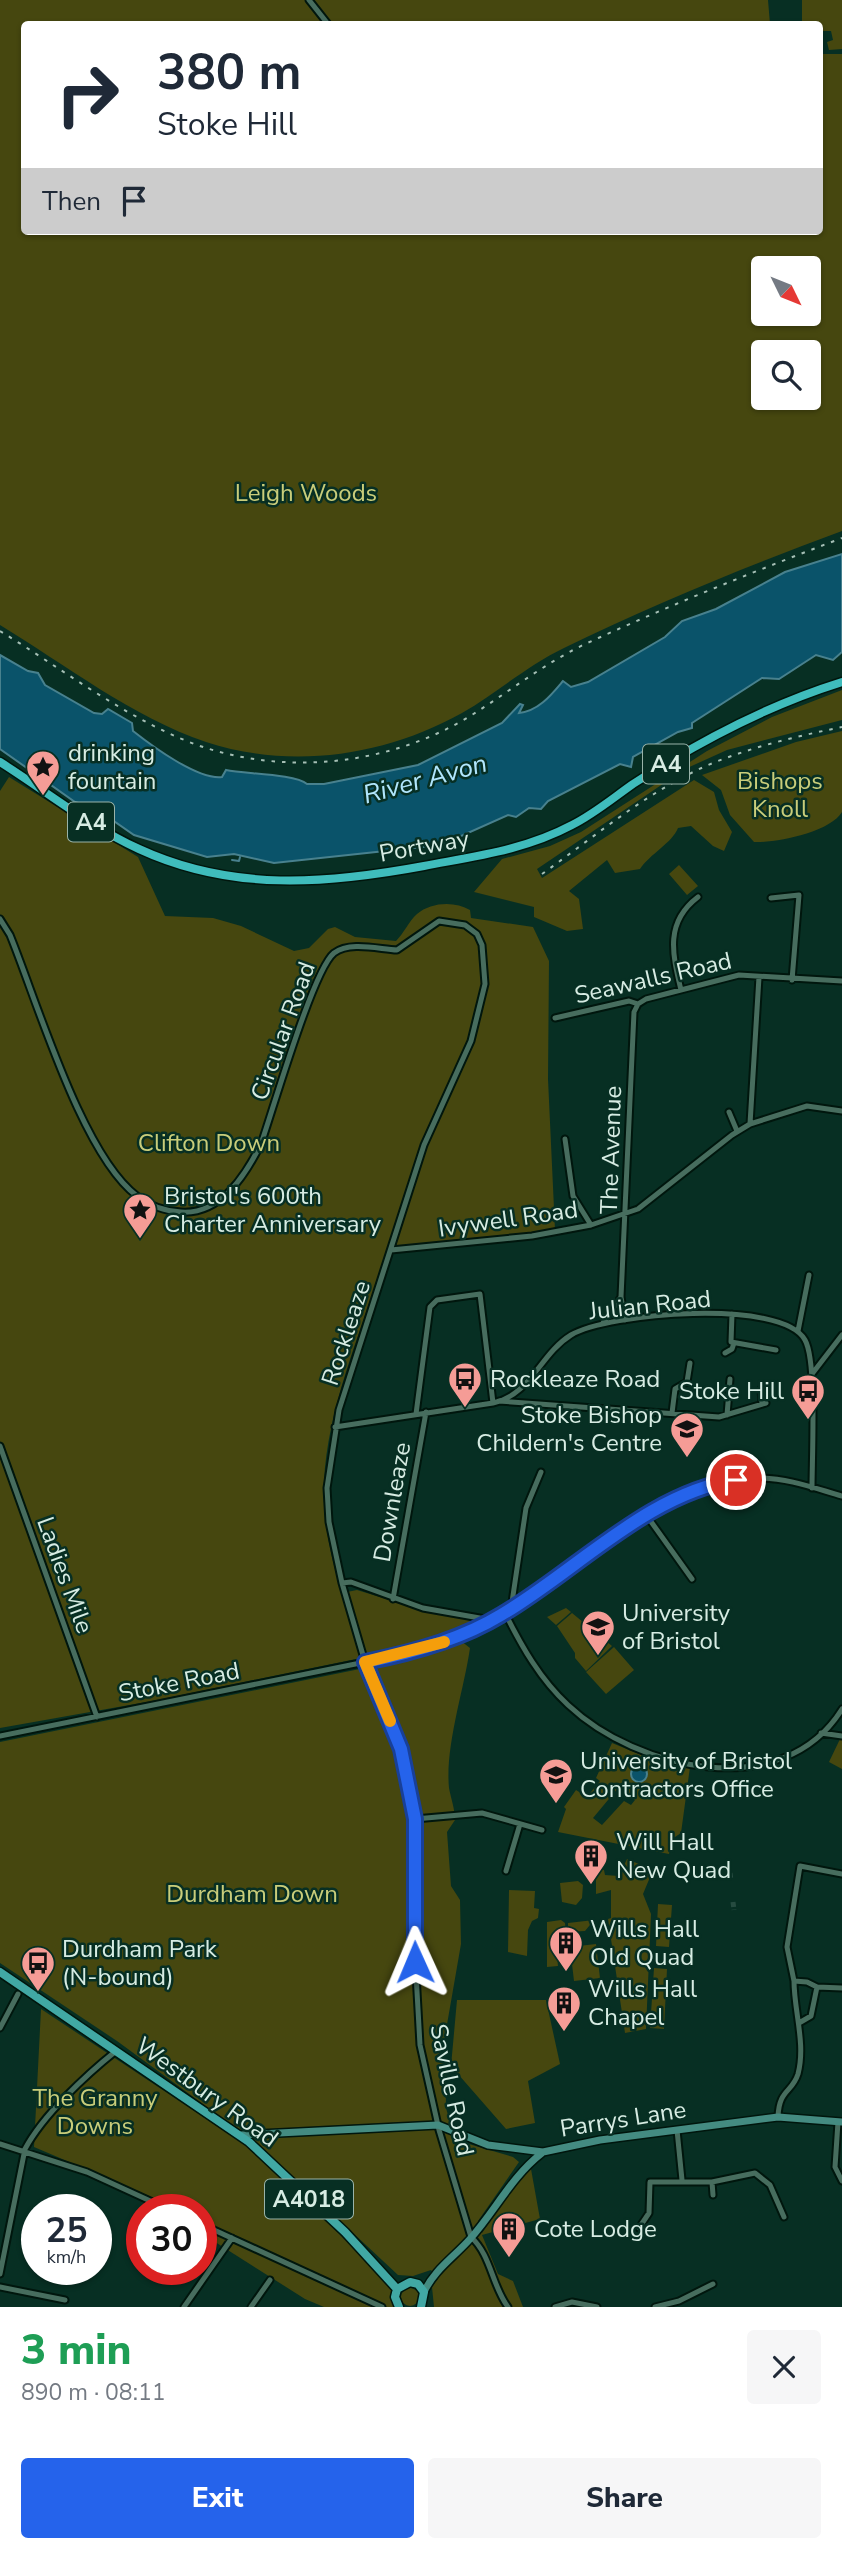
<!DOCTYPE html>
<meta charset="utf-8">
<style>
:root{--surface:#fff;--page:#f6f6f7;--text:#1f2937;--muted:#747a83;--accent:#2563eb}
body{margin:0;font-family:"Nunito Sans",sans-serif;background:var(--page);color:var(--text);height:100vh;display:flex;flex-direction:column;font-size:26px;white-space:nowrap}
*{box-sizing:border-box;margin:0}
p{font-size:23px;color:var(--muted)}
.icon{flex:none;width:38px;height:38px;fill:none;stroke:currentColor;stroke-width:2;stroke-linecap:round;stroke-linejoin:round}
.map{position:relative;height:2307px;overflow:hidden}
.details{display:flex;flex-direction:column;background:var(--surface);flex:1}
.details>*{flex:none}
.banner{position:absolute;left:21px;top:21px;width:802px;height:214px;border-radius:7px;box-shadow:0 2px 5px #0004;background:#fff;color:var(--text);overflow:hidden}
.needle{width:46px;rotate:133deg}
.controls{position:absolute;left:751px;top:256px;display:grid;gap:14px}
.controls a{display:grid;place-items:center;width:70px;height:70px;border-radius:7px;background:var(--surface);box-shadow:0 2px 5px #0004;font-size:35px}
.speed{position:absolute;left:21px;top:2194px;display:flex;gap:14px;font-size:35px;font-weight:700;text-align:center}
.speed>*{display:grid;place-content:center;width:91px;height:91px;border-radius:50%;background:var(--surface);box-shadow:0 2px 5px #0004;line-height:1}
.speed small{font-size:18px;font-weight:400}
.speed .limit{border:10px solid #d22;background:#fff;color:#111}
.pin{position:absolute;display:grid;place-items:center;width:60px;height:60px;color:#fff;margin:-30px;border:4px solid #fff;border-radius:50%;box-shadow:0 2px 7px #0007}
.me{position:absolute;width:77px;margin:-38px;rotate:359deg;stroke-linejoin:round;filter:drop-shadow(0 0 5px #0008)}
.turn{display:flex;align-items:center;gap:24px;height:147px;padding:0 21px;font-size:32px}
.turn .icon{width:91px;height:91px;stroke-width:2.5}
.turn b{display:block;font-size:49px;line-height:60px}
.then{display:flex;align-items:center;height:66px;padding:0 21px;background:#0003;gap:14px;font-size:26px}
.round{display:grid;place-items:center;flex:none;width:74px;height:74px;border-radius:7px;background:var(--page)}
.overview{display:flex;align-items:center;justify-content:space-between;height:119px;padding:0 21px}
h1{font-size:42px;font-weight:800;line-height:52px;color:#1e9e55}
.cta{display:flex;gap:14px;margin-top:auto;padding:14px 21px}
.cta a{flex:1;height:80px;border-radius:7px;background:var(--accent);color:#fff;font-size:28px;font-weight:800;line-height:80px;text-align:center}
.cta a+a{background:var(--page);color:var(--text)}
.map>svg:first-child{display:block}
.green{fill:#46470f;fill-rule:evenodd}
.water{fill:#0a536a;stroke:#48818e;stroke-width:2}
.lines{fill:none;stroke-linecap:round;stroke-linejoin:round}
.stream{stroke:#48818e;stroke-width:2}
.minor-tunnel{stroke:#264b40;stroke-width:5;stroke-dasharray:5 2.5;stroke-linecap:butt}
.minor-casing{stroke:#00160d;stroke-width:9}
.secondary-casing{stroke:#00160d;stroke-width:10}
.primary-casing{stroke:#00160d;stroke-width:11}
.trunk-casing{stroke:#00160d;stroke-width:11}
.minor{stroke:#476d5e;stroke-width:5}
.secondary{stroke:#448b81;stroke-width:7}
.primary{stroke:#41a8a4;stroke-width:8}
.trunk{stroke:#3fbcbc;stroke-width:8}
.rail{stroke:#a5bfb5;stroke-width:2;stroke-dasharray:3.5 7;stroke-linecap:butt}
.route-casing{stroke:#184099;stroke-width:18}
.route{stroke:#2563eb;stroke-width:12}
.slow{stroke:#f59e0b;stroke-width:12}
.labels{text-anchor:middle;dominant-baseline:central;stroke-width:5;stroke-linejoin:round;paint-order:stroke}
.shield{fill:#072f23;stroke:#99b3a9;stroke-width:2}
.shield-label{font-size:23px;font-weight:bold;fill:#d7ece3}
.park-label{font-size:24px;fill:#c9cd7a;stroke:#072f23}
.poi-label{font-size:24px;fill:#d7ece3;stroke:#072f23;text-anchor:start}
.street-label{font-size:24px;fill:#d7ece3;stroke:#072f23}
.water-label{font-size:26px;font-style:italic;fill:#b1e6fd;stroke:#072f23}
</style>
<div class="map">
<svg width="842" height="2307" viewBox="0 0 842 2307">
<rect width="100%" height="100%" fill="#072f23"/>
<path class="green" d="M0 0H768L770 24H24V231H819V54H842V531C748 566 654 604 564 648 528 665 497 693 462 713 385 756 291 770 206 742 132 717 66 665 0 625ZM763 268H808V313H763ZM763 352H808V397H763Z
M802 0H842V49L829 50 827 42 833 40 831 31H819V24H802Z
M842 690V720L727 750 685 769 537 869 542 878 694 780 714 792 719 810 732 832 724 851 713 846 691 826 678 828C672 843 650 854 640 869L615 873 607 860 569 891 579 899 583 929 567 931 534 917V907L474 892 502 859 550 846 581 832 707 751 772 717Z
M842 731V812C830 832 777 843 754 842L730 815 721 790 702 775 796 742Z
M9 777 138 857 165 916 213 918 241 926 294 951 309 948 328 929 335 927 355 937 396 941C404 933 409 921 417 914 431 902 455 901 470 910L471 918 533 927 549 961 548 1079 555 1230 387 1250C364 1326 328 1402 324 1482 322 1518 331 1559 342 1593L357 1590 429 1612 479 1621V1624L428 1643 395 1651 152 1701 0 1728V791Z
M679 865 698 886 687 895 669 874Z
M566 1608 571 1612 556 1625 547 1617Z
M572 1613 612 1646 586 1671 575 1658V1653L557 1626Z
M461 1641 470 1648C464 1690 445 1746 449 1788 451 1799 455 1809 455 1820L447 1832 451 1886 460 1900 461 1944 445 2036 446 2108 455 2140 513 2157 519 2162 478 2221 482 2233 520 2177 531 2169 540 2219 482 2235 498 2274 513 2281 523 2307H434L432 2287 438 2279 431 2270 413 2276 398 2275 260 2146 117 2041 0 1963V1742L409 1659Z
M614 1647 634 1670 606 1694 586 1672Z
M840 1739 842 1740V1769L829 1762Z
M612 1743 649 1758 690 1767 681 1833 672 1839 669 1854 558 1832 566 1809 564 1807 576 1790 587 1797 600 1781 596 1778ZM618 1788 635 1800 631 1805 624 1801 602 1825 593 1818Z
M627 1859 653 1870 643 1894 651 1914 646 2029 625 2033 608 1919 611 1918V1890L596 1894V1868L604 1870 605 1875 619 1876Z
M578 1881 583 1885 582 1898 576 1905 562 1902 560 1883Z
M509 1890 535 1891 534 1908 539 1909 538 1918 532 1921 528 1930 527 1956 508 1952Z
M658 1904 672 1905 669 1947 656 1946Z
M561 1920 565 1923 566 1933 555 1935 558 1966 547 1967V1922Z
M594 1920 585 1931 568 1932V1923Z
M596 1944 600 1978 574 1981 570 1947Z
M654 1968 667 1969 664 2029 650 2028Z
M457 2000H546L560 2064 528 2081 535 2123 506 2129 451 2066Z
M41 2009 244 2144 394 2286 395 2307H324L305 2299 201 2233V2210H182L34 2147Z
M401 2297a9 9 0 1 1 18 0a9 9 0 1 1-18 0Z"/>
<path class="water" d="M842 554V652L833 660 816 655 779 679 762 678 692 723V728L678 732 633 757 631 767 620 764 548 801 541 809 529 808 516 817 508 815 441 845 274 863 234 854 207 857 134 835 95 808 75 802 0 749V655L28 671 38 673 45 685 94 713 102 714 108 709 132 723 133 731C152 746 198 780 222 777L226 770C245 774 295 774 307 784H324L418 765 502 723 520 704 523 705 519 713C539 711 552 694 563 681L571 687 588 682 665 637 682 621 716 609 785 572Z
M631 1774a8 8 0 1 1 16 0a8 8 0 1 1-16 0Z"/>
<g class="lines">
<path class="stream" d="M232 860 239 861 240 857"/>
<path class="minor-tunnel" d="M730 1873 731 1880
M733 1902 734 1910"/>
<g class="minor-casing">
<path id="minor" d="M309 0 328 24
M771 898 799 895 792 980
M0 919 10 935C37 1001 82 1155 137 1196 150 1206 164 1211 181 1212 221 1215 246 1174 261 1144 273 1110 313 970 334 953 350 941 378 949 397 950L439 921 465 925 477 934 482 945 485 984 471 1041 424 1145 339 1410 327 1488 329 1522 342 1583 365 1662 401 1749 415 1819 414 1938 420 2045 439 2130 471 2237C491 2255 492 2286 508 2307
M681 990C672 953 665 922 698 897
M638 1004 646 999 739 975 842 981
M555 1018 629 1001 638 1004
M729 1112 737 1131
M750 1124 759 977
M565 1139 573 1196 591 1225
M391 1250 532 1236 591 1225 638 1209 732 1135 750 1124 807 1106 842 1111
M732 1314 731 1342 776 1350
M625 1320 621 1297 634 1012 638 1004
M603 1323 621 1297
M798 1331 809 1275
M725 1353 732 1349 734 1343
M812 1374 842 1335
M761 1389 762 1404
M499 1401 719 1417 766 1403
M672 1413 675 1389 687 1382 690 1363
M416 1414 430 1307 437 1300 480 1294 493 1403
M727 1415 730 1379
M335 1427 493 1403C531 1395 540 1354 571 1335 607 1313 782 1298 805 1340 817 1361 812 1457 812 1488
M0 1446 97 1717
M647 1516 692 1579
M342 1583 351 1582 423 1608 491 1620
M393 1599 426 1412
M511 1609 526 1508 541 1472
M505 1613C522 1647 540 1679 568 1705 637 1770 783 1804 842 1709
M821 1733 842 1736
M0 1736 390 1657C429 1648 470 1635 504 1614 580 1566 665 1479 759 1478 788 1478 814 1488 842 1496
M415 1819 482 1813 542 1830
M506 1871 520 1824
M794 1981 787 1947 800 1866 842 1874
M817 1987 842 1988
M0 2028 18 1994
M778 2117C779 2089 792 2093 798 2074 806 2044 794 2011 794 1981L807 1982 817 1987 811 2016 799 2023
M838 2122 835 2167 842 2181
M677 2130 682 2180
M0 2144 87 2172 170 2210
M712 2182 713 2195
M201 2224 382 2307
M639 2228 649 2213 650 2182H712L755 2173 770 2185 784 2217
M0 2274 25 2149C43 2115 86 2075 116 2051
M0 2287 65 2300
M184 2307 232 2238
M251 2307 270 2280
M555 2307 572 2302 597 2307
M655 2307 679 2301 713 2284"/>
</g>
<g class="secondary-casing">
<path id="secondary" d="M241 2135 438 2125 488 2145 543 2152 600 2140 778 2117 842 2122
M424 2292C434 2270 454 2257 470 2239 496 2210 511 2177 542 2153"/>
</g>
<g class="primary-casing">
<path id="primary" d="M0 1972 249 2142 345 2232 397 2289
M399 2307 395 2297 397 2289 410 2282 418 2284 424 2292 421 2307"/>
</g>
<g class="trunk-casing">
<path id="trunk" d="M0 762C46 791 89 826 139 849 232 892 327 884 424 866 476 856 525 850 572 825 594 814 613 798 633 784 698 742 768 705 842 682"/>
</g>
<use href="#minor" class="minor"/>
<use href="#secondary" class="secondary"/>
<use href="#primary" class="primary"/>
<use href="#trunk" class="trunk"/>
<path class="rail" d="M0 631C64 670 135 725 206 748 292 775 389 764 467 718 506 694 542 665 583 645 668 606 755 571 842 538
M542 874C597 835 650 789 713 763 755 746 798 736 842 727"/>
</g>
<g class="lines">
<g class="route-casing">
<path id="route" d="M415 1962V1819L401 1749 365 1662C412 1653 460 1640 501 1615 575 1572 649 1492 736 1480"/>
</g>
<use href="#route" class="route"/>
<path class="slow" d="M390 1721 365 1662 444 1642"/>
</g>
<defs>
<g id="sight-pin" transform="scale(1.75)"><path d="M0 17L-7.5 6A9.5 9.5 0 1 1 7.5 6Z" fill="#f59c96" stroke="#072f23"/><path d="M0-6L1.8-2.2L6-1.7L2.9 1.2L3.7 5.4L0 3.3L-3.7 5.4L-2.9 1.2L-6-1.7L-1.8-2.2Z" fill="#111"/></g>
<g id="bus-pin" transform="scale(1.75)"><path d="M0 17L-7.5 6A9.5 9.5 0 1 1 7.5 6Z" fill="#f59c96" stroke="#072f23"/><path d="M-5-6H5V4H4V6H2V4H-2V6H-4V4H-5ZM-3.5-4V0h7V-4ZM-3.5 1.2v1.5H-2V1.2ZM2 1.2v1.5H3.5V1.2Z" fill="#111"/></g>
<g id="school-pin" transform="scale(1.75)"><path d="M0 17L-7.5 6A9.5 9.5 0 1 1 7.5 6Z" fill="#f59c96" stroke="#072f23"/><path d="M0-5L7-2L0 1L-7-2ZM-4 1L0 2.5L4 1V4Q0 6-4 4Z" fill="#111"/></g>
<g id="university-pin" transform="scale(1.75)"><path d="M0 17L-7.5 6A9.5 9.5 0 1 1 7.5 6Z" fill="#f59c96" stroke="#072f23"/><path d="M0-5L7-2L0 1L-7-2ZM-4 1L0 2.5L4 1V4Q0 6-4 4Z" fill="#111"/></g>
<g id="building-pin" transform="scale(1.75)"><path d="M0 17L-7.5 6A9.5 9.5 0 1 1 7.5 6Z" fill="#f59c96" stroke="#072f23"/><path d="M-4-6H4V6H1V3H-1V6H-4ZM-2.5-4.3h1.7v1.8h-1.7ZM.8-4.3h1.7v1.8H.8ZM-2.5-1h1.7V.8h-1.7ZM.8-1h1.7V.8H.8Z" fill="#111"/></g>
</defs>
<g fill-rule="evenodd">
<use href="#sight-pin" x="43" y="767"/>
<use href="#sight-pin" x="140" y="1210"/>
<use href="#bus-pin" x="465" y="1379"/>
<use href="#bus-pin" x="808" y="1391"/>
<use href="#school-pin" x="687" y="1429"/>
<use href="#university-pin" x="598" y="1627"/>
<use href="#university-pin" x="556" y="1775"/>
<use href="#building-pin" x="591" y="1856"/>
<use href="#building-pin" x="566" y="1943"/>
<use href="#bus-pin" x="38" y="1963"/>
<use href="#building-pin" x="564" y="2003"/>
<use href="#building-pin" x="509" y="2229"/>
</g>
<g class="labels">
<g class="shield">
<rect x="643" y="744.5" width="46" height="39" rx="5"/>
<rect x="68" y="802.5" width="46" height="39" rx="5"/>
<rect x="265" y="2179.5" width="88" height="39" rx="5"/>
</g>
<g class="shield-label">
<text x="666" y="764">A4</text>
<text x="91" y="822">A4</text>
<text x="309" y="2199">A4018</text>
</g>
<g class="park-label">
<text x="306" y="493">Leigh Woods</text>
<text x="780" y="781">Bishops<tspan x="780" dy="28">Knoll</tspan></text>
<text x="209" y="1143">Clifton Down</text>
<text x="252" y="1894">Durdham Down</text>
<text x="95" y="2098">The Granny<tspan x="95" dy="28">Downs</tspan></text>
</g>
<g class="poi-label">
<text x="68" y="753">drinking<tspan x="68" dy="28">fountain</tspan></text>
<text x="164" y="1196">Bristol's 600th<tspan x="164" dy="28">Charter Anniversary</tspan></text>
<text x="490" y="1379">Rockleaze Road</text>
<text x="784" y="1391" text-anchor="end">Stoke Hill</text>
<text x="662" y="1415" text-anchor="end">Stoke Bishop<tspan x="662" dy="28">Childern's Centre</tspan></text>
<text x="622" y="1613">University<tspan x="622" dy="28">of Bristol</tspan></text>
<text x="580" y="1761">University of Bristol<tspan x="580" dy="28">Contractors Office</tspan></text>
<text x="616" y="1842">Will Hall<tspan x="616" dy="28">New Quad</tspan></text>
<text x="590" y="1929">Wills Hall<tspan x="590" dy="28">Old Quad</tspan></text>
<text x="62" y="1949">Durdham Park<tspan x="62" dy="28">(N-bound)</tspan></text>
<text x="588" y="1989">Wills Hall<tspan x="588" dy="28">Chapel</tspan></text>
<text x="534" y="2229">Cote Lodge</text>
</g>
<g class="street-label">
<text transform="translate(424 846) rotate(-10)">Portway</text>
<text transform="translate(653 978) rotate(-13)">Seawalls Road</text>
<text transform="translate(283 1031) rotate(-70)">Circular Road</text>
<text transform="translate(611 1150) rotate(-88)">The Avenue</text>
<text transform="translate(508 1219) rotate(-8)">Ivywell Road</text>
<text transform="translate(650 1305) rotate(-6)">Julian Road</text>
<text transform="translate(346 1333) rotate(-72)">Rockleaze</text>
<text transform="translate(392 1502) rotate(-80)">Downleaze</text>
<text transform="translate(65 1575) rotate(70)">Ladies Mile</text>
<text transform="translate(179 1682) rotate(-11)">Stoke Road</text>
<text transform="translate(452 2090) rotate(78)">Saville Road</text>
<text transform="translate(207 2092) rotate(36)">Westbury Road</text>
<text transform="translate(623 2119) rotate(-9)">Parrys Lane</text>
</g>
<g class="water-label">
<text transform="translate(425 779) rotate(-15)">River Avon</text>
</g>
</g>
</svg>
<div class="controls">
<a><svg class="needle" viewBox="-14 -14 28 28"><path d="M0-13l5 13h-10z" fill="#e53935"/><path d="M0 13l5-13h-10z" fill="#747a83"/></svg></a>
<a><svg class="icon" aria-label="search" viewBox="0 0 24 24"><circle cx="10" cy="10" r="6"/><path d="M15 15l6 6"/></svg></a>
</div>
<div class="speed"><div>25<small>km/h</small></div><div class="limit">30</div></div>
<div class="pin" style="left:736px;top:1480px;background:#d93025"><svg class="icon" aria-label="arrive" viewBox="0 0 24 24"><path d="M6 21V4h12l-3 4 3 4H6"/></svg></div>
<svg class="me" style="left:415px;top:1962px" viewBox="-20 -20 40 40"><path d="M0-17L14 15 0 8-14 15z" fill="#2563eb" stroke="#fff" stroke-width="4"/></svg>
<div class="banner">
<div class="turn"><svg class="icon" aria-label="right" viewBox="0 0 24 24"><path d="M7 20v-9h11M14 6l5 5-5 5"/></svg><div><b>380 m</b>Stoke Hill</div></div>
<div class="then">Then<svg class="icon" aria-label="arrive" viewBox="0 0 24 24"><path d="M6 21V4h12l-3 4 3 4H6"/></svg></div>
</div>
</div>
<section class="details">
<div class="overview"><div><h1>3 min</h1><p>890 m · 08:11</p></div><a class="round"><svg class="icon" aria-label="close" viewBox="0 0 24 24"><path d="M6 6l12 12M18 6L6 18"/></svg></a></div>
<div class="cta"><a>Exit</a><a>Share</a></div>
</section>
